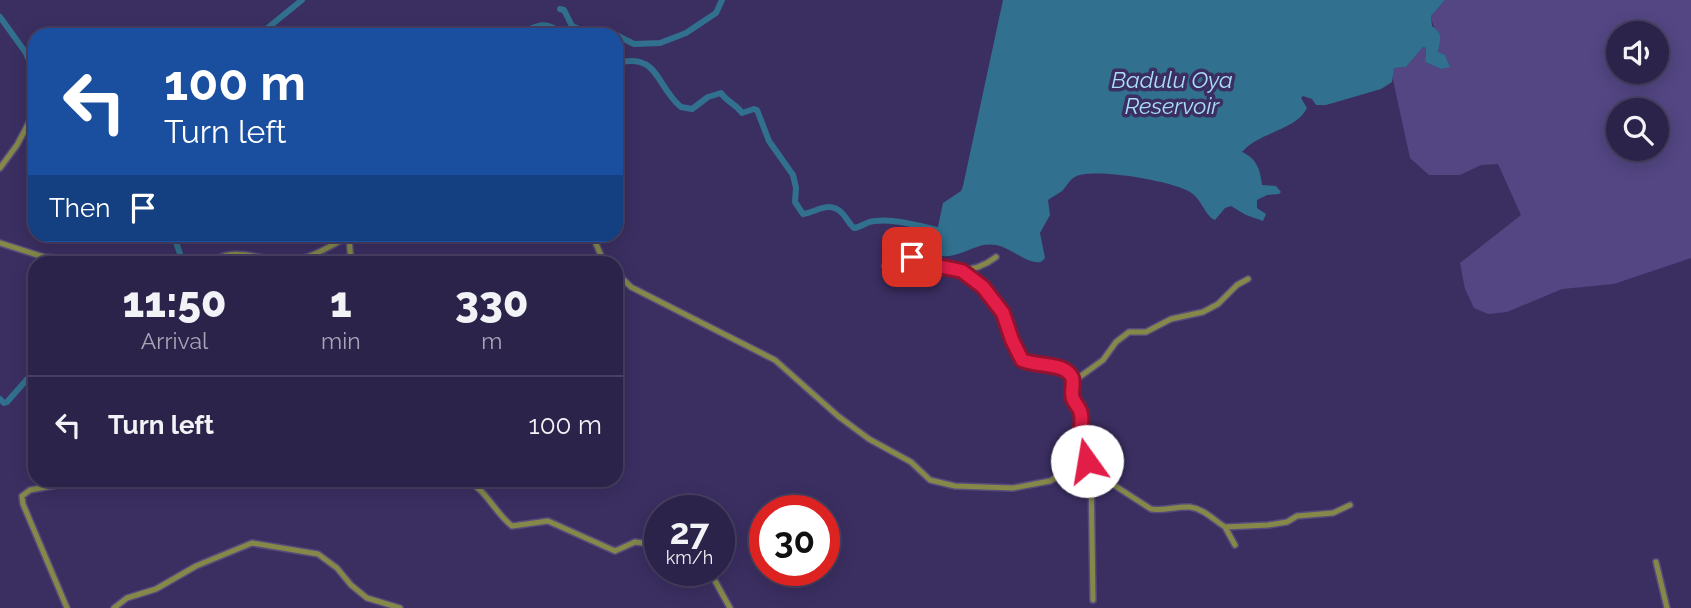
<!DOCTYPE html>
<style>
:root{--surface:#2c234a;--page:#382f54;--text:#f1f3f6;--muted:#a6a4b5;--line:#484062}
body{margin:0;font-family:Raleway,sans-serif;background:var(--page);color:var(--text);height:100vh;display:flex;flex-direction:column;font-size:26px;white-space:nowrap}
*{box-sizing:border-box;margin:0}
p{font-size:23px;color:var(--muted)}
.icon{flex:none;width:38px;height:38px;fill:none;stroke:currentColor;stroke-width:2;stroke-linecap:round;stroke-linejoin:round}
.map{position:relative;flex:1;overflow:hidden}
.side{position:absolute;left:28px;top:256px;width:595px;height:231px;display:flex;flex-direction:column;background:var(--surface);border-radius:21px;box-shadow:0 4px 18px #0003,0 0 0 2px var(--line)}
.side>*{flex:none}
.hud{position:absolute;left:28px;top:28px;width:595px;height:214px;border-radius:21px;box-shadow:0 4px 18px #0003,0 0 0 2px var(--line);background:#1a4fa0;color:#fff;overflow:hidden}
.fabs{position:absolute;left:1606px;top:21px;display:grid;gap:14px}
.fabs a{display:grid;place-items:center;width:63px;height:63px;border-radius:50%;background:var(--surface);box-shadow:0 4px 18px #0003,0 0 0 2px var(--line);font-size:35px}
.speed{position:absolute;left:644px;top:495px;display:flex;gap:14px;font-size:35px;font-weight:700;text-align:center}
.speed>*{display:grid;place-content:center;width:91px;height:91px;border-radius:50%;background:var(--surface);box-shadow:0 4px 18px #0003,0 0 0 2px var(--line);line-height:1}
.speed small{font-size:18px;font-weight:400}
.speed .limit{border:10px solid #d22;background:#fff;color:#111}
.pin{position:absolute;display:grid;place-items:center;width:60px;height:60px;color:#fff;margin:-30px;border-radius:14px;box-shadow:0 4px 10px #0006}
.me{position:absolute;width:77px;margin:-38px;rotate:347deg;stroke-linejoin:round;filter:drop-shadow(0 0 5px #0008)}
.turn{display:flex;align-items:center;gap:24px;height:147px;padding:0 21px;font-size:32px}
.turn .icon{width:91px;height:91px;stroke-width:2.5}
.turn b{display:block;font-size:49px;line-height:60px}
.then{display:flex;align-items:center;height:66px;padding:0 21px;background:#0003;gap:14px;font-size:26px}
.eta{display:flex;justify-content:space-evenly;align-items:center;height:119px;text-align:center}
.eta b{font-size:42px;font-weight:800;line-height:49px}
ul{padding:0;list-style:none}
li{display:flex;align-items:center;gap:21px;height:98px;padding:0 21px;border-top:2px solid var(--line)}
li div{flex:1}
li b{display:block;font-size:26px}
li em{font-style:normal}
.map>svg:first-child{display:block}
.green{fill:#534683;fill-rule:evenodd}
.water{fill:#31708e}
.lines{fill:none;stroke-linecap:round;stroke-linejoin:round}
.canal{stroke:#31708e;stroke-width:6}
.street-casing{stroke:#564b7b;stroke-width:8}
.street{stroke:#858849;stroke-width:5}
.route-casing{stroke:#92132f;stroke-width:18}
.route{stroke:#e11d48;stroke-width:12}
.labels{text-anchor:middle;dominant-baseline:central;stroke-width:7;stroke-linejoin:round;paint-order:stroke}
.water-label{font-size:23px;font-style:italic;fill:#a9ddf8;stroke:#3b2f62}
</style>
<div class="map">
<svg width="1691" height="608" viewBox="0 0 1691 608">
<rect width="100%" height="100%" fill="#3b2f62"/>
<path class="green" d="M1445 0H1691V258L1614 284 1562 289 1507 312 1488 314 1474 308 1465 289 1460 263 1521 215 1498 164 1481 165 1460 175H1429L1410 158 1392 75 1394 68 1406 67 1423 47 1426 48 1425 62 1441 69 1448 64 1447 59 1438 52C1444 26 1434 37 1431 16ZM1619 33H1657V72H1619ZM1619 110H1657V149H1619Z"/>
<path class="water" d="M1003 0H1445L1431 16 1432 26C1444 34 1440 40 1438 52L1445 55 1450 67 1441 69 1425 62 1426 48 1423 47 1406 67 1394 68 1392 82 1381 89 1326 105H1316L1312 99 1303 96 1301 98 1307 108C1297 130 1259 132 1242 152 1257 159 1260 169 1262 185L1276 186 1281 192 1279 194 1267 195 1257 200V208L1266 214 1263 221 1246 215 1231 206 1225 208 1215 220C1204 215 1202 199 1190 192 1172 181 1097 168 1077 176 1069 179 1068 185 1062 191 1058 194 1052 197 1048 200L1050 215 1040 233 1045 258 1041 262C1026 264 1012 248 996 245 979 242 969 252 954 255 947 257 939 256 932 255L943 203 961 191 963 186Z"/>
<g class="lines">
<path class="canal" d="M560 9 564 10 572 26 592 35
M0 17 26 53 35 75
M259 35 302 0
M517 35C535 27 546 18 562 35
M598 35 607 31 615 35
M616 35 634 44 660 43 686 33 716 13 722 0
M616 63C659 52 655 85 681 107L692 109 708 97 721 93C727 102 736 104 742 113L754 109 757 110 769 141 793 175 796 188 795 202 803 214C817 212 829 200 842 213 847 218 848 223 854 228 862 227 867 221 875 221 896 219 916 225 937 230
M173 234 183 262
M0 399 4 403 7 402 30 376 35 365"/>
<g class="street-casing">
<path id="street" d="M0 168 17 145 35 111
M592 234 602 258 607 262
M349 237 351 262
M0 243 44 257 102 262
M210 262C241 243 264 265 295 260 316 257 335 242 355 234
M885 266 897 279 907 254C938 269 966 280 996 257
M962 271 983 287 998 303 1022 360 1035 365 1061 368 1070 373 1074 381 1073 398 1081 415 1079 446 1091 472 1093 600
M616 272 631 287 775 360 838 416 869 439 911 462 930 480 955 486 1013 488 1050 481 1076 466 1103 478 1151 509C1164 511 1177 506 1190 507 1204 509 1214 520 1225 527
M1074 381 1103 360 1116 342 1129 332H1146L1171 319 1203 312 1218 304 1237 285 1248 279
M66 480 63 484 30 490 22 496 23 504 67 608
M466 480C487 490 494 512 512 526L548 521 615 551 635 542 660 545
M1235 545 1225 527 1268 525 1287 522 1297 516 1333 513 1350 505
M1656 562 1667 608
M709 570 730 608
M114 608 127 598 156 589 196 566 252 543 318 554 337 568 351 585 367 598 400 608"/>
</g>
<use href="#street" class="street"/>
</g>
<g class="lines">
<g class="route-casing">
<path id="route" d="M912 257 938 266 962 271 983 287 1003 313 1012 340 1022 360C1036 366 1053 363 1065 370 1079 379 1069 388 1073 399 1076 405 1080 408 1081 414 1084 433 1073 442 1087 461"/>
</g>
<use href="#route" class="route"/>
</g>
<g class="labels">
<g class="water-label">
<text x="1172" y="79">Badulu Oya<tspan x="1172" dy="26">Reservoir</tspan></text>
</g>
</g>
</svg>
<div class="fabs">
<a><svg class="icon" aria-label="sound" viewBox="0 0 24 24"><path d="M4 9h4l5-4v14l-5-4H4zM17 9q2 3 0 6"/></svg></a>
<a><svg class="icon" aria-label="search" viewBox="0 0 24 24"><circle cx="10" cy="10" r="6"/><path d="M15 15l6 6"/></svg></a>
</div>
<div class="speed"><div>27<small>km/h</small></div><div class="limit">30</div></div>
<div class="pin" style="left:912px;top:257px;background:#d93025"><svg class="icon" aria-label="arrive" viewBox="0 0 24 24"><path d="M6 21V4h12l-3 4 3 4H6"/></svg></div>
<svg class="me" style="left:1087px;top:461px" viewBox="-20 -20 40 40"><circle r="19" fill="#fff"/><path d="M0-13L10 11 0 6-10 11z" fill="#e11d48"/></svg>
<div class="hud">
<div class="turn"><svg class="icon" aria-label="left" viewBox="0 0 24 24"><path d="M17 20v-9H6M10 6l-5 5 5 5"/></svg><div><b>100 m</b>Turn left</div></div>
<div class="then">Then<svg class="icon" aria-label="arrive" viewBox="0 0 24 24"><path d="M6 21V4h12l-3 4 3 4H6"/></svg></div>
</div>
<section class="side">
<div class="eta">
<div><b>11:50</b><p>Arrival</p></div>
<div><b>1</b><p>min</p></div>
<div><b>330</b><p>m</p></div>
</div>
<ul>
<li><svg class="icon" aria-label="left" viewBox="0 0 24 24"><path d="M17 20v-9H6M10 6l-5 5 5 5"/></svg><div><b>Turn left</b></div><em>100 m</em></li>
</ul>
</section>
</div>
